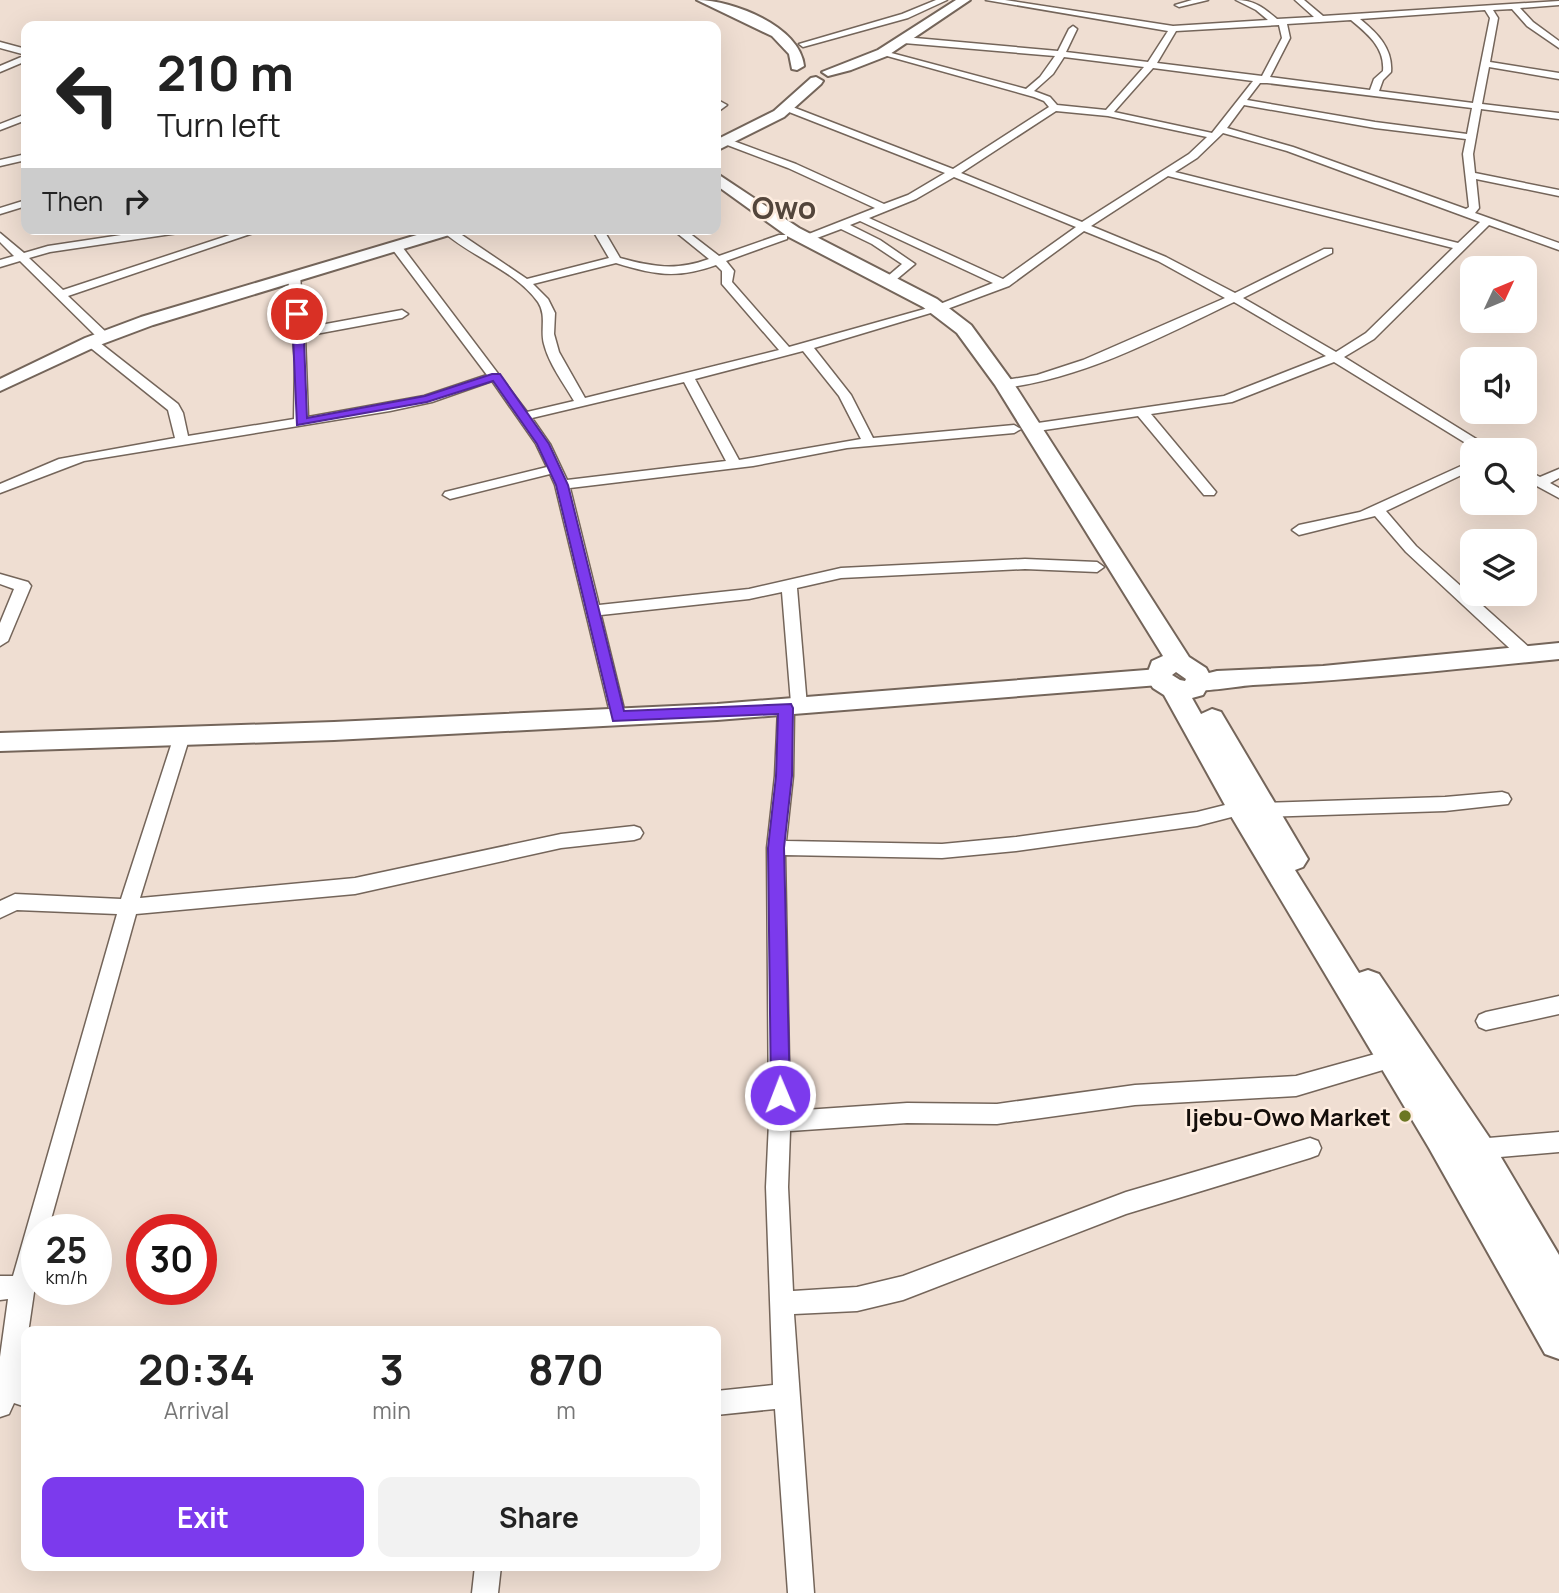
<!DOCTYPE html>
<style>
:root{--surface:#fff;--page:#f2f2f2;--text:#222;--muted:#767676;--accent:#7c3aed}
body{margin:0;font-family:Manrope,sans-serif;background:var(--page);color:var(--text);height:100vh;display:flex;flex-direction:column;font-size:26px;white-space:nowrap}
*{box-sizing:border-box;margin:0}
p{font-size:23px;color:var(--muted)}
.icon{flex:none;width:38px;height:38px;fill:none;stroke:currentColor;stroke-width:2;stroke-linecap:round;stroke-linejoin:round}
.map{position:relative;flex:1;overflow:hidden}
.sheet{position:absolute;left:21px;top:1326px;width:700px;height:245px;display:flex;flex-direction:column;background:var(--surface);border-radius:14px;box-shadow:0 7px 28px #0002}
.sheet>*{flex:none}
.hud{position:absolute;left:21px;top:21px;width:700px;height:214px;border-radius:14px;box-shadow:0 7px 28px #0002;background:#fff;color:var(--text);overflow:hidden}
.needle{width:46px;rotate:46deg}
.controls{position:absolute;left:1460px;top:256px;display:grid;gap:14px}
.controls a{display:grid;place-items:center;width:77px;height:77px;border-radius:14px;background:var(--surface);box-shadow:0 7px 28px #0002;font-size:35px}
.speed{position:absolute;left:21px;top:1214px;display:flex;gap:14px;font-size:35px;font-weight:700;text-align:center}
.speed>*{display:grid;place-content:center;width:91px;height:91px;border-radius:50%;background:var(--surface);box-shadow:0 7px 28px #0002;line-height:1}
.speed small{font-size:18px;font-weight:400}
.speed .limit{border:10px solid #d22;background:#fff;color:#111}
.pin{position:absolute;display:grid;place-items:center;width:60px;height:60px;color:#fff;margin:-30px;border:4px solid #fff;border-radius:50%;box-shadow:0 2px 7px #0007}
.me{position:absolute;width:77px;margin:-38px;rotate:359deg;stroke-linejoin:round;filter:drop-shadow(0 0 5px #0008)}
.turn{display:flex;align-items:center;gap:24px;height:147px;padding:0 21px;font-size:32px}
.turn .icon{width:91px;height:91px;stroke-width:2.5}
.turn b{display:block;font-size:49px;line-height:60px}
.then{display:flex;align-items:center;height:66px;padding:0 21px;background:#0003;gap:14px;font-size:26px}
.eta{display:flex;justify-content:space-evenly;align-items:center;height:119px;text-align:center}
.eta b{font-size:42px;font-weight:700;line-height:49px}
.cta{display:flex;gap:14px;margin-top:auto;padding:14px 21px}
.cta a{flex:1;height:80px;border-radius:14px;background:var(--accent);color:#fff;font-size:28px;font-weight:700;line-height:80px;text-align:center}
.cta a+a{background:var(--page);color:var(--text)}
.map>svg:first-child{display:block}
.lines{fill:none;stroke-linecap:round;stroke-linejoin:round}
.street-casing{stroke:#74655a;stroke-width:3}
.secondary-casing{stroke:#74655a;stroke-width:4}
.primary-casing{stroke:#74655a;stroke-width:4}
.street{fill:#fff;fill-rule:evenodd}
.secondary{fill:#fff;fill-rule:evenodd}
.primary{fill:#fff;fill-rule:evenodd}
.route{fill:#7c3aed;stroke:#51269a;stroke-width:2}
.poi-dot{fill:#6b7723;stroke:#fdecdf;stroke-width:2.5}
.labels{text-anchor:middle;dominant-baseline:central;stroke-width:5;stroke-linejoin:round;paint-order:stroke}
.near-poi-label{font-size:24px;font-weight:bold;fill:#140e0a;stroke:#fdecdf;text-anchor:end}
.far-town-label{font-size:30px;font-weight:bold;fill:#53453b;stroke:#fdecdf}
</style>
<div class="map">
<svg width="1559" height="1593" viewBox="0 0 1559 1593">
<rect width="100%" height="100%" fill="#efded2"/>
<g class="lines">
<g class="street-casing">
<path id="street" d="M936 0H947L908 18 803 47 799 44 902 14Z
M986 0H1005L1173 26 1268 20 1256 10 1236 0C1254 0 1264 8 1277 19L1314 17 1295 0H1304L1323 16 1559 1V5L1520 8 1533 22 1559 41V48L1527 26 1512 9 1493 10 1498 18 1490 62 1559 73V79L1489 67 1482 104 1559 113V119L1481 109 1473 154 1475 173 1559 190V196L1476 179 1479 208 1475 213 1559 243V250L1489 225 1374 339 1344 357 1494 450H1477L1334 362 1232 402 1151 414 1216 492 1214 495H1204L1138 416 1031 432 1024 428 1031 424 1224 396 1326 356 1234 302C1161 337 1085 378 1004 388L998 384 1000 381 1037 375 1083 360 1225 298 1158 261 1084 231 1009 286 939 312 933 308 935 306 993 283 860 221 850 225 880 240 915 264 891 284 881 282 902 264 872 244 841 229 809 241H801V237L875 208 788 168 722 143V139H728L796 164 884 204 908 195 945 173 784 110V106H790L953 169 1049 107 1044 101 1034 97 880 54V50L1026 89 1040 77 1055 56 904 43 900 40 904 37 1058 51 1069 29 1073 26 1077 29 1066 52 1148 62 1168 31ZM1485 10 1490 18 1473 103 1379 91 1383 80 1391 72C1393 48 1377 33 1360 19ZM1351 20C1368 34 1385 48 1383 71L1374 79 1370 90 1270 77 1290 38 1287 24ZM1279 25 1282 38 1262 76 1157 63 1176 31ZM1064 57 1144 67 1106 110 1057 105 1050 97 1034 91 1053 74ZM1153 68 1253 81 1212 133 1114 112ZM1260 83H1267L1472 108 1467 134 1375 122 1247 100ZM1244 105 1375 128 1466 139 1463 154 1469 207 1466 209 1293 147 1227 128ZM1056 111 1108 116 1207 137 1189 154 1082 222 961 173ZM1223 133 1287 151 1480 222 1458 243 1175 172 1197 158ZM1168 176 1453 248 1366 333 1336 352 1243 298 1332 253V249H1324L1235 293 1166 257 1091 226ZM954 177 1076 227 1003 279 869 218 916 199Z
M1192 0H1208L1179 7 1175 5Z
M0 42 26 49V55L0 48Z
M26 55V61L0 72V66Z
M716 99 727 105 716 113Z
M26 114V120L0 130V124Z
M26 154V160L0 166V160Z
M26 200V206L0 214V208Z
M161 229H190L185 232 50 252 29 258 63 290 248 229H265L68 296 107 333V339H99L20 261 0 267V260L14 256 0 242V233L24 253 48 246Z
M440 229H453L527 279 609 258 592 229H603L620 258C653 267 676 271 709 259L672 229H684L719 256 779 235H787V239L726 261 734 271 732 282 789 347 928 308 934 312 814 348 851 395 873 438 1014 425 1021 429 1014 433 847 448 753 466 570 488 599 605 749 589 841 568 1025 559 1097 562 1104 567 1097 572 1025 569 841 578 797 588 807 706 805 710 794 711 793 776 786 841 942 844 1016 837 1197 812 1241 801 1247 803 1250 808 1247 813 1197 826 1016 851 942 858 785 855 790 1111 907 1103 997 1104 1135 1085 1296 1076 1393 1049 1400 1051 1403 1058 1400 1065 1393 1067 1296 1096 1135 1105 997 1124 907 1123 790 1131 788 1187 793 1291 857 1287 903 1276 1126 1192 1310 1138 1318 1141 1321 1148 1318 1155 1310 1158 1126 1214 903 1300 857 1311 794 1314 814 1593H788L775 1409 716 1415V1391L773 1385 766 1187 769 1122 767 848 775 776 778 708 780 704 791 703 782 592 749 599 601 615 626 717 618 723 612 721 555 485 550 474 450 499 443 495 445 492 547 467 536 444 492 381 432 402 390 411 84 461 0 493V484L59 459 175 438 168 410 87 345V339H95L178 404 183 413 188 436 294 419 295 362 288 275 294 272 300 275 304 328 402 310 408 314 402 318 305 336 308 417 424 396 487 375 390 246 396 243 400 244 527 412 574 401C563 382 549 364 544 344 540 329 547 316 538 302 514 269 470 257 440 229ZM616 263C655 275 677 279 716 265L722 271V284L779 350 585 398 559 352 554 334 555 313 548 299 533 284ZM803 351 839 396 861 439 739 460 695 379ZM684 382 726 461 567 480 550 444 532 418Z
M1472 461V470L1386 511 1416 546 1532 650 1534 654 1532 658H1520L1406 552 1375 516 1299 535 1292 530 1299 525 1360 512Z
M1524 469 1540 477 1559 469V478L1550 483 1559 488V498L1524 479Z
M0 574 28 582 31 586 8 641 0 646V623L14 589 0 584Z
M182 730 190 736 140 898 355 878 561 834 634 826 640 828 643 833 640 838 634 840 561 848 355 894 136 914 48 1230H37V1272L21 1381 26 1383V1407L14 1403 9 1414 0 1417V1357L8 1299 0 1300V1276H13L117 914 17 910 0 918V901L15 894 121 899 174 736Z
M1502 792 1508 794 1511 799 1508 804 1445 811 1266 817 1260 815 1257 810 1260 805 1266 803 1445 797Z
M1559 996V1014L1486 1030 1479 1027 1476 1021 1479 1015 1486 1012Z
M1559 1132V1152L1477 1159 1469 1156 1466 1149 1469 1142 1477 1139Z
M475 1566H501L498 1593H472Z"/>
</g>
<g class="secondary-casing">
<path id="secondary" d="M956 0H970L887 56 851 70 828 76 822 72 878 50Z
M437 229H461L459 232 153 325 97 346 0 391V379L85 338 141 317Z
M1559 643V659C1457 669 1355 680 1253 685 1238 686 1199 693 1189 690L1186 684 1189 678 1217 671 1323 666Z
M1159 669 1167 671 1170 677 1167 683 1159 685 717 720 334 740 0 751V733L334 722 717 704Z"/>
</g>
<g class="primary-casing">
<path id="primary" d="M697 0C732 0 800 26 804 66L797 70 792 69 789 54 772 36Z
M816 77 823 81 821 84 784 117 716 151V140L774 111 811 78Z
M716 173 799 228 937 299 971 325 1014 384 1189 657 1206 668 1212 679 1203 695 1192 698 1201 714 1212 709 1221 712 1308 859 1303 867 1295 870 1359 973 1368 970 1379 974 1489 1137 1559 1255V1359L1545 1354 1429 1148 1231 816 1164 695 1153 688 1146 677 1152 661 1163 656 995 385 957 333 923 307 787 236 716 185ZM1176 672 1186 679 1185 681 1180 680 1172 675Z"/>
</g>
<use href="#street" class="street"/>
<use href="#secondary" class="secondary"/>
<use href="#primary" class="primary"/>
</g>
<path class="route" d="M297 310 303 314 307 418 425 396 492 374H500L549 444 568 485 624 711 791 704 793 708 792 776 784 848 790 1095 787 1101 780 1104 773 1101 771 1095 768 848 776 776 778 714 613 721 556 485 537 444 493 381 427 402 297 425 292 314Z"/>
<circle class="poi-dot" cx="1405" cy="1116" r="7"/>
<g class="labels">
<g class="near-poi-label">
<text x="1391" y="1116">Ijebu-Owo Market</text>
</g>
<g class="far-town-label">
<text x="784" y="207">Owo</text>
</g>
</g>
</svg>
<div class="controls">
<a><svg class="needle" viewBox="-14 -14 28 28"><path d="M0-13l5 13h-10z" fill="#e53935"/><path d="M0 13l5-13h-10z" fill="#767676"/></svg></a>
<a><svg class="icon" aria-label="sound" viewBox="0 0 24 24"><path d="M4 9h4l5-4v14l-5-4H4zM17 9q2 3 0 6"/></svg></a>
<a><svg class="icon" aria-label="search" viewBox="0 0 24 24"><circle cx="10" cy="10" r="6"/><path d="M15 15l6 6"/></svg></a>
<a><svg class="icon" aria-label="layers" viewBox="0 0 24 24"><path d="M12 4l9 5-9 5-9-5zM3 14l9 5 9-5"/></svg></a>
</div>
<div class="speed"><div>25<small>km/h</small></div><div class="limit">30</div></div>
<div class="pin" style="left:297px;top:314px;background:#d93025"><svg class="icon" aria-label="arrive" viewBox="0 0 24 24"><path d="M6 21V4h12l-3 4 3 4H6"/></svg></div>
<svg class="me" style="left:780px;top:1095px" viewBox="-20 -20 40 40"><circle r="17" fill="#7c3aed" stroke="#fff" stroke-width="3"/><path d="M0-11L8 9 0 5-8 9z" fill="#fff"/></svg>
<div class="hud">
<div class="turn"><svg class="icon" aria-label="left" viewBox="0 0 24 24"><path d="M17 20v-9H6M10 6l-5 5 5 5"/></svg><div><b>210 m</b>Turn left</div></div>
<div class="then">Then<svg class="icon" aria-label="right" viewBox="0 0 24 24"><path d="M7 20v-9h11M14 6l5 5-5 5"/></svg></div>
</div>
<section class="sheet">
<div class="eta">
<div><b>20:34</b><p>Arrival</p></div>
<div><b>3</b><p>min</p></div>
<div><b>870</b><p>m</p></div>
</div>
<div class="cta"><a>Exit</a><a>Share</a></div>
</section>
</div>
